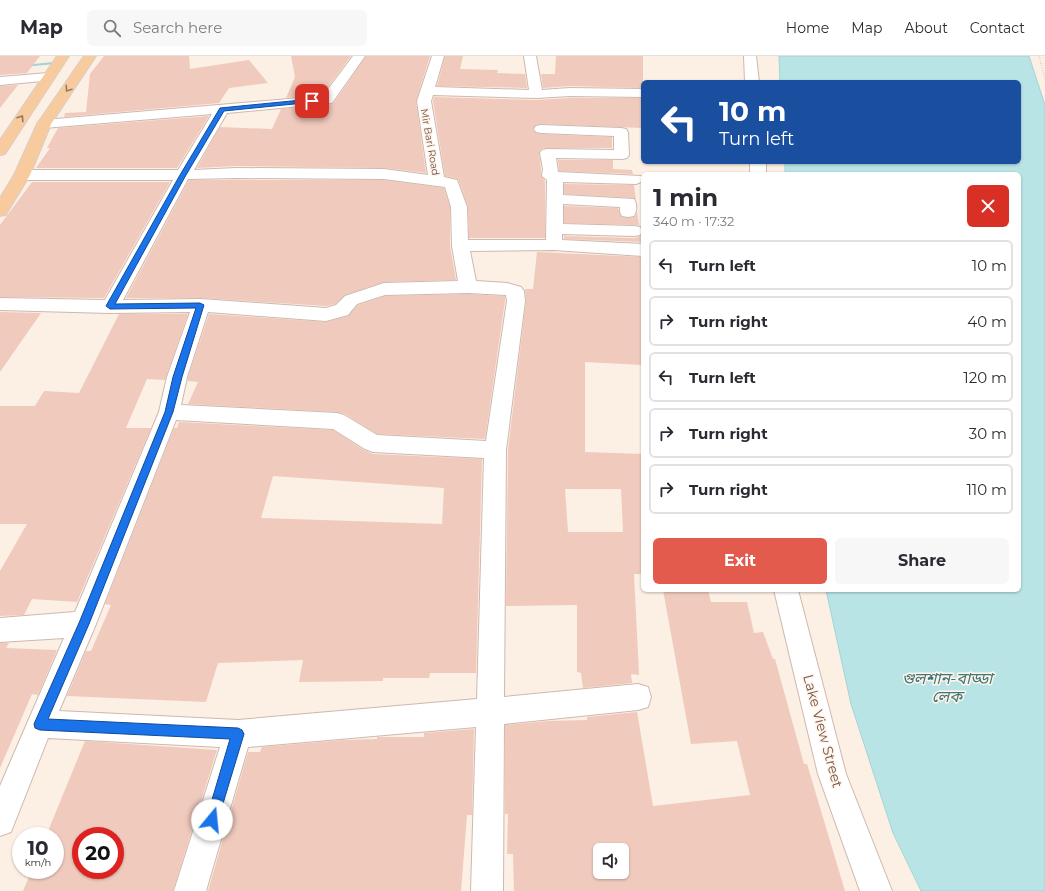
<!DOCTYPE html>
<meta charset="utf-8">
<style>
:root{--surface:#fff;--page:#f7f7f7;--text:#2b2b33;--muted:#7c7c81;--line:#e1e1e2;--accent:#e25b4d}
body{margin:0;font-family:Montserrat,"Noto Sans Bengali",sans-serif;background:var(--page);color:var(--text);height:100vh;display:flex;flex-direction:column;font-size:15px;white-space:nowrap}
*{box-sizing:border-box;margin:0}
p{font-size:13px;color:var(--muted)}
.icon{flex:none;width:22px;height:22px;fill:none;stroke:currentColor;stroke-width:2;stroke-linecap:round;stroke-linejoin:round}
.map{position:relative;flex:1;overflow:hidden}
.sheet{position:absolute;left:641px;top:116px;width:380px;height:420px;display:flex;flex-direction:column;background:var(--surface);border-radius:6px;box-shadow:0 1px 3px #0004}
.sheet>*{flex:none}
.top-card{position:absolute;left:641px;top:24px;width:380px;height:84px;border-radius:6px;box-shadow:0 1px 3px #0004;background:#1a4fa0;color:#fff;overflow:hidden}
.controls{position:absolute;left:593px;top:787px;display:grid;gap:8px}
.controls a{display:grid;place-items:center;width:36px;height:36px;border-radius:6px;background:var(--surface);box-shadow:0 1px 3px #0004;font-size:20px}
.speed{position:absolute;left:12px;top:771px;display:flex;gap:8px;font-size:20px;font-weight:700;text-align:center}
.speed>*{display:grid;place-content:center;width:52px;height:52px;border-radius:50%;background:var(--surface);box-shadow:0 1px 3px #0004;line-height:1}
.speed small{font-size:10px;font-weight:400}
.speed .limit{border:6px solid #d22;background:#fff;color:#111}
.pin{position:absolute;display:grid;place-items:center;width:34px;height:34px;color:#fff;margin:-17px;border-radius:8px;box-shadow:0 2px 6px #0006}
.me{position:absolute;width:44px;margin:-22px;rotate:17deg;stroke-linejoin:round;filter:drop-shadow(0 0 3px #0008)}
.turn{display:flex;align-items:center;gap:14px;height:84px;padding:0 12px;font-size:18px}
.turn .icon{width:52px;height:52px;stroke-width:2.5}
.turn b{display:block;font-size:28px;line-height:34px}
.round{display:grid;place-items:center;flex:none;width:42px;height:42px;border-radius:6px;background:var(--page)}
.head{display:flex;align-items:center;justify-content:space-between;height:68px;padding:0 12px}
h1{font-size:24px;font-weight:700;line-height:30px}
.primary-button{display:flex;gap:8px;margin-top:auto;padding:8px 12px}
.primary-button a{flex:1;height:46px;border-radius:6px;background:var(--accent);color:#fff;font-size:16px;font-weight:700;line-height:46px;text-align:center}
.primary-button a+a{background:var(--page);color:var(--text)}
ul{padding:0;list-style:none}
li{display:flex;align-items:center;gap:12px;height:50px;margin:0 8px 6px;padding:0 4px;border:2px solid var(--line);border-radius:6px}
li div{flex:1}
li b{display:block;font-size:15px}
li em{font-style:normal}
header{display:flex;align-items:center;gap:24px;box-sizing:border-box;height:56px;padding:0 20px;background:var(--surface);border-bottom:1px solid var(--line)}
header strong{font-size:19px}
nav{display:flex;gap:22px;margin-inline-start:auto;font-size:14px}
.search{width:280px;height:36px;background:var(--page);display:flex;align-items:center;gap:10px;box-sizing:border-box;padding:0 14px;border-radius:6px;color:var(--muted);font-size:15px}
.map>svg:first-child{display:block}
.water{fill:#b9e4e5;stroke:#a0d5d6}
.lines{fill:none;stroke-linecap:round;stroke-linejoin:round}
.stream{fill:#a0d5d6;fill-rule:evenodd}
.building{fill:#f0cabd;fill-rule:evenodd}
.minor-casing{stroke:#cfb8ae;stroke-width:2}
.major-casing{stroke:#d8cfcc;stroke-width:2}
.path{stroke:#d5aea0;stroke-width:1.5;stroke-dasharray:0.5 2;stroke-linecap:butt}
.minor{fill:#fff;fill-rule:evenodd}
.major{fill:#f8cb9e;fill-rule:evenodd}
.oneway{stroke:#9b7863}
.route{fill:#1a73e8;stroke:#114b97}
.labels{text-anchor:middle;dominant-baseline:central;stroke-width:3;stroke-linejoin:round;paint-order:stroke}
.far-street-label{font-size:10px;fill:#73544a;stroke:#fff4ea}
.near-street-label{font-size:14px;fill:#73544a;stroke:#fff4ea}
.near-water-label{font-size:16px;font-style:italic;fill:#3f7678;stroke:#fff4ea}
</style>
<header>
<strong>Map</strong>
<div class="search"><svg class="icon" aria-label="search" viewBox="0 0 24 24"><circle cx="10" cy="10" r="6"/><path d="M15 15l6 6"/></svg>Search here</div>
<nav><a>Home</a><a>Map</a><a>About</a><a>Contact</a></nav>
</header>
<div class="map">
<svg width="1045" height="835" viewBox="0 0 1045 835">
<rect width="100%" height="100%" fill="#fcefe4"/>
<path class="water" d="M779 0H1029L1045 49V835H921L893 777 851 648 826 534H1019V118H785V106H1019V26H780Z"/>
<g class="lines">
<path class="stream" d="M53 6H55V8L23 11 21 10 23 9Z"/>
</g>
<path class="building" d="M0 0H40L27 17 0 19Z
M104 0H189L190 13 249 4 268 27 229 32 219 47 64 61 65 57 86 56 90 18Z
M291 0H351L322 39 286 42 295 21Z
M366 0H430L416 45 426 117 384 112 236 110 197 112 220 71 272 73 281 53 333 48Z
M445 0H463L460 13 498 14 497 17 525 18 527 32 437 30Z
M556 0H643V32L570 30 543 32 541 18H555Z
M18 29 0 52V30Z
M434 41 536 44 570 42H643V72L541 68 536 69 533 74 536 77 541 78 612 81V92H547L541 93 539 97 541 113V120L545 125V182H469L468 151 458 123 445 120 433 45Z
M209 60 177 112H36L50 92H47L58 72Z
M558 104H613V113L632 114 633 118 559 115Z
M189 124H384L444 132 450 151V190L456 224 384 226 345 239 335 248 326 250 201 242H126Z
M32 126H170L104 242 0 241V169Z
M564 128 634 129 636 144 634 142 564 138Z
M564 150 618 152 621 161 628 162 635 161 637 155 639 169 564 167Z
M564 180 634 182 641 180V186L564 183Z
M537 196 643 201V309L585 306V396L643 398V518H634L639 619 631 618 632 627 583 632 581 617 577 616V549L506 550 508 394 526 245 525 233H533ZM565 433H621L623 476H568Z
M468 238 505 240V245L485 383 377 378 345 358 337 356 188 348 198 326 188 325V321L209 258 326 266 348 260 358 249 385 240Z
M0 256 41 257 0 316Z
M119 258H188L165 324 147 323 126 372H151L77 546 32 543 24 559 0 560V515L27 468H0V350H35L44 335 79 337Z
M179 366 333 374 364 394 373 398 482 403 476 617H430L429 622H383V625L299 626 303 604 218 607 206 646 67 640 86 595H91L111 549 105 548 174 372H177ZM273 420 444 432 442 468 261 462Z
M663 534H708L711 546H747L754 577 763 576 773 603H775L804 708H807L845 835H514L513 798H507L508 758H505V669L548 665 587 664V661L637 656 653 750 750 739 737 685 691 688ZM600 794H622V816H600Z
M0 587H9L6 592 57 594 38 639 32 638 0 712Z
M474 673 472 759H467L461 835H208L248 696H260L262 691 344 684 377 683V681H424V677Z
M85 685 217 694 173 835H23L32 814H55V780H46ZM81 780H115V814H81Z"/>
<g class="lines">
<g class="minor-casing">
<path id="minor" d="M353 0H365L332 47 227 57 194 114 236 112 384 113 428 119 417 45 432 0H444L435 31 529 34 524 0H536L542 34 570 32 643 33V41L570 40 536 42 433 39 431 45 444 121 457 124 467 151 468 184H546L547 124 542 120 543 113 540 97 542 94 547 93 614 94V80L541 77 536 76 534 73 536 70 541 69 621 72 626 73 628 76 629 99 627 102 622 103 556 102 558 116 641 120 643 124 641 126 636 128 563 126V139L634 143C637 148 637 154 634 160L628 161 622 160 620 156V151L563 148V168L634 170 640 171 642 175 640 179 634 180 562 178V184L643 188V200L554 194 470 195 476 225 507 227 521 231 524 235 525 245 506 394 504 641 638 628 648 631 651 641 648 651 638 654 504 668 503 835H471L476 671 248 691 206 835H174L220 691 48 682 11 776 0 780V730L64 582 0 586V562L75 556 159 356 167 321 190 256 110 257 0 254V242L105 244 173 124H22L17 122 14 119 17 116 22 114H178L212 58 44 72 39 71 37 68 39 65 44 64 323 40ZM236 122 384 123 445 131 451 151 452 190 458 225 384 227 345 240 336 249 326 252 201 243 123 244 188 123ZM468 237 506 239 507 245 486 385 377 379 344 359 337 357 181 349 187 321 208 256 326 265 348 259 357 248 385 239ZM176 364 333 373 365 393 373 396 484 402 477 643 238 664 59 655 96 568Z
M744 0H756L759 26H745Z
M48 17 53 18 55 21 53 24 0 29V21Z
M750 106H766V118H750Z
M774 534H798L846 718 892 835H860L818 718Z"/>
</g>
<g class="major-casing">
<path id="major" d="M57 0H69L5 98 0 99V84Z
M84 0H96L51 68 30 119 8 155 6 159 0 160V142L14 119 37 68Z"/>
</g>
<path class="path" d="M1039 0 1045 23"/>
<use href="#minor" class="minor"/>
<use href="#major" class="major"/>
</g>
<defs><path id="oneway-chevron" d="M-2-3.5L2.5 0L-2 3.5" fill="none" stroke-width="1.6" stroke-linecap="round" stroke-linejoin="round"/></defs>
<g class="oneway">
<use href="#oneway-chevron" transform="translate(68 33) rotate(124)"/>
<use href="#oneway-chevron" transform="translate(21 62) rotate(-57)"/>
</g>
<path class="route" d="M312 43 314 44V46L224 55 186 119 115 248 200 247 204 249 182 321 173 356 89 568 48 663 238 672 242 674 244 678 218 764 216 768 212 770 207 768 206 764 230 683 40 674 35 672 34 668 79 567 165 356 173 321 196 252 110 253 106 250 180 119 220 52Z"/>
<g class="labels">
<g class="far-street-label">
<text transform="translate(430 86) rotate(80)">Mir Bari Road</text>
</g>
<g class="near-street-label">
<text transform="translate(823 675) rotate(75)">Lake View Street</text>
</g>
<g class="near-water-label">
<text x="947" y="622">গুলশান-বাড্ডা<tspan x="947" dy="18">লেক</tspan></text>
</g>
</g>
</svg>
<div class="controls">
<a><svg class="icon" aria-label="sound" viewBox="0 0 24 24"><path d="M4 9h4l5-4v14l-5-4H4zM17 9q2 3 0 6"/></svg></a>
</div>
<div class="speed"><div>10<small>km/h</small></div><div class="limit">20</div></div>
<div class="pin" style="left:312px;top:45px;background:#d93025"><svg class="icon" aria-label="arrive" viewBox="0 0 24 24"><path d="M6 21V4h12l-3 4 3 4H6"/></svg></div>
<svg class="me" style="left:212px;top:764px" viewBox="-20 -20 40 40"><circle r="19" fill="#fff"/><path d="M0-13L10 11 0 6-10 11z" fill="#1a73e8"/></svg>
<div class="top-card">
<div class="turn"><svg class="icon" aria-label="left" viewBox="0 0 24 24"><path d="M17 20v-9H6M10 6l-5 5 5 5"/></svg><div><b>10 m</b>Turn left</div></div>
</div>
<section class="sheet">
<div class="head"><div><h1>1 min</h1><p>340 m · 17:32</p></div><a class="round" style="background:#d93025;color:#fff"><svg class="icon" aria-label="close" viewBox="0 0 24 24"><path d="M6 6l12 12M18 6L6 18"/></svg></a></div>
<ul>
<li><svg class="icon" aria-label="left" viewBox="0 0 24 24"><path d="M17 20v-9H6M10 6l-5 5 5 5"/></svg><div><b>Turn left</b></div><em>10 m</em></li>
<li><svg class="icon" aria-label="right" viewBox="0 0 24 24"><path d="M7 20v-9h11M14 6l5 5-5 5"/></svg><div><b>Turn right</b></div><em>40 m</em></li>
<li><svg class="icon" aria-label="left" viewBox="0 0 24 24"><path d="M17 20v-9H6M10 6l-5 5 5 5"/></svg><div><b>Turn left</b></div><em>120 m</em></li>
<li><svg class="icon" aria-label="right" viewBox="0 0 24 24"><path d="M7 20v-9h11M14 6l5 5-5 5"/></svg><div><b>Turn right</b></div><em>30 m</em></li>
<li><svg class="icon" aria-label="right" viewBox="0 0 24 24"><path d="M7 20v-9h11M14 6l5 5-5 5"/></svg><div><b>Turn right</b></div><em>110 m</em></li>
</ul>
<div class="primary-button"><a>Exit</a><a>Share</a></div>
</section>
</div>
